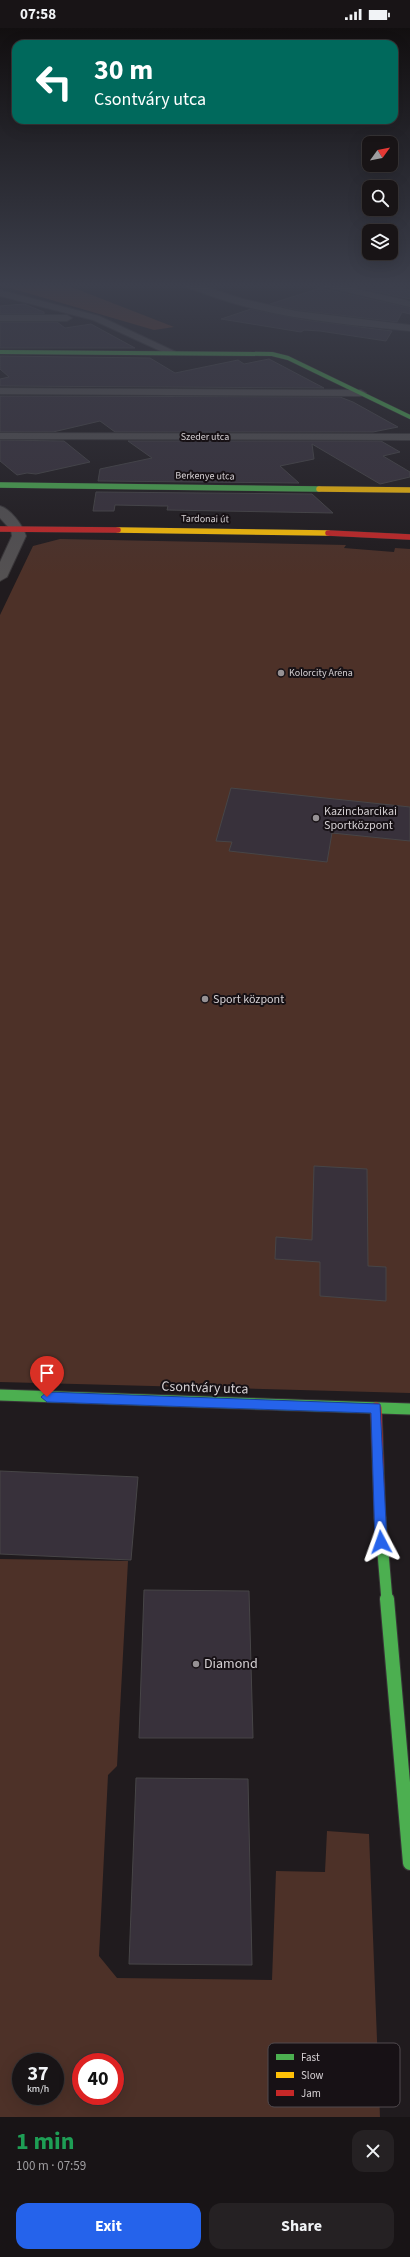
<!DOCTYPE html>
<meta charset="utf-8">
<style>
:root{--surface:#181416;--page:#252123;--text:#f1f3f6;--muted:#9f9ea1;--line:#363335;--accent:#2563eb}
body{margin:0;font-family:"Source Sans 3",sans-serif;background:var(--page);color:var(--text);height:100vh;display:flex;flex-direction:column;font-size:15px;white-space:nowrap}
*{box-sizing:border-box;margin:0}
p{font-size:13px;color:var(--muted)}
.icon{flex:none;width:22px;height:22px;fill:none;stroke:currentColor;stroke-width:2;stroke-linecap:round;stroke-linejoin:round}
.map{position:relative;height:2089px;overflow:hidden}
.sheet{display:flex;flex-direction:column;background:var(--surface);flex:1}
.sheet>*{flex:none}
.top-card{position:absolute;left:12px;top:12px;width:386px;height:84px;border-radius:12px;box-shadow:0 4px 16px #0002,0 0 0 1px var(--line);background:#00695c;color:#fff;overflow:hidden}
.needle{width:26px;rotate:57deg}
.controls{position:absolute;left:362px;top:108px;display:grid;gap:8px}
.controls a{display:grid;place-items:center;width:36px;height:36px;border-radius:8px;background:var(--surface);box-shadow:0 4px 16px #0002,0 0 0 1px var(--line);font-size:20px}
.speed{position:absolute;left:12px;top:2025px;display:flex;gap:8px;font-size:20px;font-weight:700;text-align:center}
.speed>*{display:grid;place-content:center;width:52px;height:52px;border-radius:50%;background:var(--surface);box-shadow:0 4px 16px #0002,0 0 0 1px var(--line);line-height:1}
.speed small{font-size:10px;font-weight:400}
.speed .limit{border:6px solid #d22;background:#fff;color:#111}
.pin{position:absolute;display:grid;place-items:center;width:34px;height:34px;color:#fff;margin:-41px -17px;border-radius:50% 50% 50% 0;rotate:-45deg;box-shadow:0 0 4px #0007}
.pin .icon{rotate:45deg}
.me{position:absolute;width:44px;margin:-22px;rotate:356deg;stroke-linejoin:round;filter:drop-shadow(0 0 3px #0008)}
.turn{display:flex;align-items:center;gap:14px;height:84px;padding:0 16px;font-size:18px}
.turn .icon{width:52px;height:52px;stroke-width:2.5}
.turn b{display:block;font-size:28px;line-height:34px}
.round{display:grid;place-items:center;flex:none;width:42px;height:42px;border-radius:12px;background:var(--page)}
.head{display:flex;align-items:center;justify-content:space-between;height:68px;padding:0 16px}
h1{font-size:24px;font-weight:700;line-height:30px;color:#1e9e55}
.action{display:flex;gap:8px;margin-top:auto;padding:8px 16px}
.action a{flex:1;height:46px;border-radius:12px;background:var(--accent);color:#fff;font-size:16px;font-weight:700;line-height:46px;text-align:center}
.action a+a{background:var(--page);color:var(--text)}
.status{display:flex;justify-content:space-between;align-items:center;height:28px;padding:0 20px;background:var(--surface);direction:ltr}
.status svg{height:11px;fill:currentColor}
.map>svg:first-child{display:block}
.green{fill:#4d3128;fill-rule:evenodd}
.forest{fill:#653828}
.building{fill:#38313b;stroke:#474547}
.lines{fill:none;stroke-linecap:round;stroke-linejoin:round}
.street-casing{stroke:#383537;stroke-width:2}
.fast-far3-casing{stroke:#383537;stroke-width:5}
.fast-far2-casing{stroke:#383537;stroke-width:6}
.fast-far1-casing{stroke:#383537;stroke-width:13}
.fast-casing{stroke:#383537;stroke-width:16}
.slow-casing{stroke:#383537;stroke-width:6}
.jam-far1-casing{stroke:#383537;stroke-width:6}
.jam-casing{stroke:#383537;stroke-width:13}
.street{fill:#545152;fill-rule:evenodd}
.fast-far3{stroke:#4caf50;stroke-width:4}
.fast-far2{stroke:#4caf50;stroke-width:5.5}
.fast-far1{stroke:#4caf50;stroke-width:11}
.fast{stroke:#4caf50;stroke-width:14}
.slow{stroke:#ffc107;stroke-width:5.5}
.jam-far1{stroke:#c62828;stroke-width:5.5}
.jam{stroke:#c62828;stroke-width:11}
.route{fill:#2563eb;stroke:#184099}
.poi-dot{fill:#969194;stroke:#171115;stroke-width:1.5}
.labels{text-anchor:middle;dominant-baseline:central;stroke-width:4;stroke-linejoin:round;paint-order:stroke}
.far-street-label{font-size:10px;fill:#d5d0d3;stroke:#171115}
.far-poi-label{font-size:10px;fill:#d5d0d3;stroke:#171115;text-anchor:start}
.poi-label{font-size:12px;fill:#d5d0d3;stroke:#171115;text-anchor:start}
.near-street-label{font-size:14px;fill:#d5d0d3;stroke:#171115}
.near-poi-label{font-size:14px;fill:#d5d0d3;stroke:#171115;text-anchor:start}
.key{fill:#171115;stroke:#504a4e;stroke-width:1}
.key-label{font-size:11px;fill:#d5d0d3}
</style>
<div class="status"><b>07:58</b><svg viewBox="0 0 49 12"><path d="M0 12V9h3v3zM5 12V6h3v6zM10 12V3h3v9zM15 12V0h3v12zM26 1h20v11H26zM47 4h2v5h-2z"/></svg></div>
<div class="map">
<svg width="410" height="2089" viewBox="0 0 410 2089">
<rect width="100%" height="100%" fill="#201b1e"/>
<path class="green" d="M60 511 346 517 344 520 394 524 395 520 410 521V1365L0 1354V587L33 518Z
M0 1531 128 1533 117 1738 108 1747 99 1928 117 1950 272 1952 276 1843 325 1844 327 1803 369 1806 380 2089H0ZM21 2034H55V2068H21ZM81 2034H115V2068H81Z"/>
<path class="forest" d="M0 255H61L174 299 154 302 0 257Z"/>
<path class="building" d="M359 255H372L410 262V271L351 258Z
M320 260 410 280V286L402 284 397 294 296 282 270 276Z
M24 276 44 284V286H0V278Z
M251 281 305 292 392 303 386 313 320 303 304 302 301 304 221 291Z
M0 294H57L65 300 91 296 135 320H0Z
M0 328 150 330 175 345 238 332 244 336 269 331 324 360 0 358V351L9 349 0 341Z
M0 368 340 369 353 374 398 399 373 404H115L100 393 53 404H0Z
M0 412 64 413 90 434 36 446 27 445 17 447 0 433Z
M128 413H381L400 424 383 428 410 444V449L380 456 312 416 314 431 280 438 299 455 98 453 100 441 152 430Z
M96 464 312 466 333 485 167 482 168 478H162L115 477 114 483H93Z
M231 760 410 779V813L332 805 327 834 229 823 232 814 216 813Z
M314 1138 367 1141 368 1238 386 1239V1273L320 1268V1234L275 1231 276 1209 312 1212Z
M0 1443 138 1449 131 1532 0 1526Z
M144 1562 249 1563 253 1710H139Z
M136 1750 248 1751 252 1937 129 1936Z"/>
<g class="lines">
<g class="street-casing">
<path id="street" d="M180 255H193L243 271 296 283 410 297V303C341 296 268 290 203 265 196 262 185 260 180 255Z
M316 255H331L410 273V279L317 257Z
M0 262 99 288 176 324 175 326H167L93 292 0 268Z
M0 287H67L72 290 67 293H0Z
M0 360 361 362 366 365 361 368 0 366Z
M0 405 410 406V412L0 411Z
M0 478C11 481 23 498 26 508L7 549 0 553V534L12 508 11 502 0 490Z"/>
</g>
<g class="fast-far3-casing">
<path id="fast-far3" d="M0 324 272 326 288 330 410 389"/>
</g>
<g class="fast-far2-casing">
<path id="fast-far2" d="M0 457 319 461"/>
</g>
<g class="fast-far1-casing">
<path id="fast-far1" d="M0 1367 410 1381
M380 1490 387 1572"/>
</g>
<g class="fast-casing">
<path id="fast" d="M387 1571 410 1835"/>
</g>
<g class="slow-casing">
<path id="slow" d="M319 461 410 462
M118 502 328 505"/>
</g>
<g class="jam-far1-casing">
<path id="jam-far1" d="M0 501 118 502
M328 505 410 509"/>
</g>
<g class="jam-casing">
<path id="jam" d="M376 1380 380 1490"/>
</g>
<use href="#street" class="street"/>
<use href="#fast-far3" class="fast-far3"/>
<use href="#fast-far2" class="fast-far2"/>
<use href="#fast-far1" class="fast-far1"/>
<use href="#fast" class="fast"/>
<use href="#slow" class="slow"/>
<use href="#jam-far1" class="jam-far1"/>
<use href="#jam" class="jam"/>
</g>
<linearGradient id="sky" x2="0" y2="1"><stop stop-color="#120f10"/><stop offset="0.47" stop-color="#3c3f4c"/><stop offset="1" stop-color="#3c3f4c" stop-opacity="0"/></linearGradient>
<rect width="410" height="547" fill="url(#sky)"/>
<path class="route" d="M47 1364 380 1376 387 1514 385 1519 381 1521 377 1519 375 1514 371 1385 47 1374 41 1369Z"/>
<g class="poi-dot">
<circle cx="281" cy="645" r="4"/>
<circle cx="316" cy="790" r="4"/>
<circle cx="205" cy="971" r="4"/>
<circle cx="196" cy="1636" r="4"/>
</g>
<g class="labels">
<g class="far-street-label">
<text x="205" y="409">Szeder utca</text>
<text transform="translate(205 448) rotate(1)">Berkenye utca</text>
<text transform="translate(205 491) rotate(1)">Tardonai út</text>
</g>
<g class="far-poi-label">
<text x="289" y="645">Kolorcity Aréna</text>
</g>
<g class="poi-label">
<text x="324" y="783">Kazincbarcikai<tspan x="324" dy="14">Sportközpont</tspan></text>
<text x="213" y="971">Sport központ</text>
</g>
<g class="near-street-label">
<text transform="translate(205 1360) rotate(2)">Csontváry utca</text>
</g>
<g class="near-poi-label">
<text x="204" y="1636">Diamond</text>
</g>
</g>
<rect x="268" y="2015" width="132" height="64" rx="6" class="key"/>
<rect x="276" y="2026" width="18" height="6" fill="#4caf50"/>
<rect x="276" y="2044" width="18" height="6" fill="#ffc107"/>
<rect x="276" y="2062" width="18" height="6" fill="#c62828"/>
<g class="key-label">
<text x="301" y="2033">Fast</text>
<text x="301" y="2051">Slow</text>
<text x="301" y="2069">Jam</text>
</g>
</svg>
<div class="controls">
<a><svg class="needle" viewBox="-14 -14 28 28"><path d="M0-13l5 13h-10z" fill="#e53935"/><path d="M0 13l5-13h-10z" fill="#9f9ea1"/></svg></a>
<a><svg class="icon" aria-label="search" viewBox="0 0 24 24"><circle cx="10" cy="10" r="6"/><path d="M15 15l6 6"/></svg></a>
<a><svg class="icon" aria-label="layers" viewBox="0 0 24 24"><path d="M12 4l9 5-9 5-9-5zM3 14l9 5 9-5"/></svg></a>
</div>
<div class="speed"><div>37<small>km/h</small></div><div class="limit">40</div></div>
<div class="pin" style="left:47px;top:1369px;background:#d93025"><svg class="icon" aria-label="arrive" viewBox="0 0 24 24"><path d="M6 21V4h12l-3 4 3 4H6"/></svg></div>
<svg class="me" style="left:381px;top:1514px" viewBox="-20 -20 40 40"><path d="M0-17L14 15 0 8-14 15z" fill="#2563eb" stroke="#fff" stroke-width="4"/></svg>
<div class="top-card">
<div class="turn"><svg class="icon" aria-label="left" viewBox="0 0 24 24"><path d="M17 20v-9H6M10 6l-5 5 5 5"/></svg><div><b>30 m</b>Csontváry utca</div></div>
</div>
</div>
<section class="sheet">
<div class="head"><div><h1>1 min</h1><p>100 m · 07:59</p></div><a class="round"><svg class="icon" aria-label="close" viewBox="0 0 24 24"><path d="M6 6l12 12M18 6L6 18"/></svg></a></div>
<div class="action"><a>Exit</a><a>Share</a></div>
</section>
